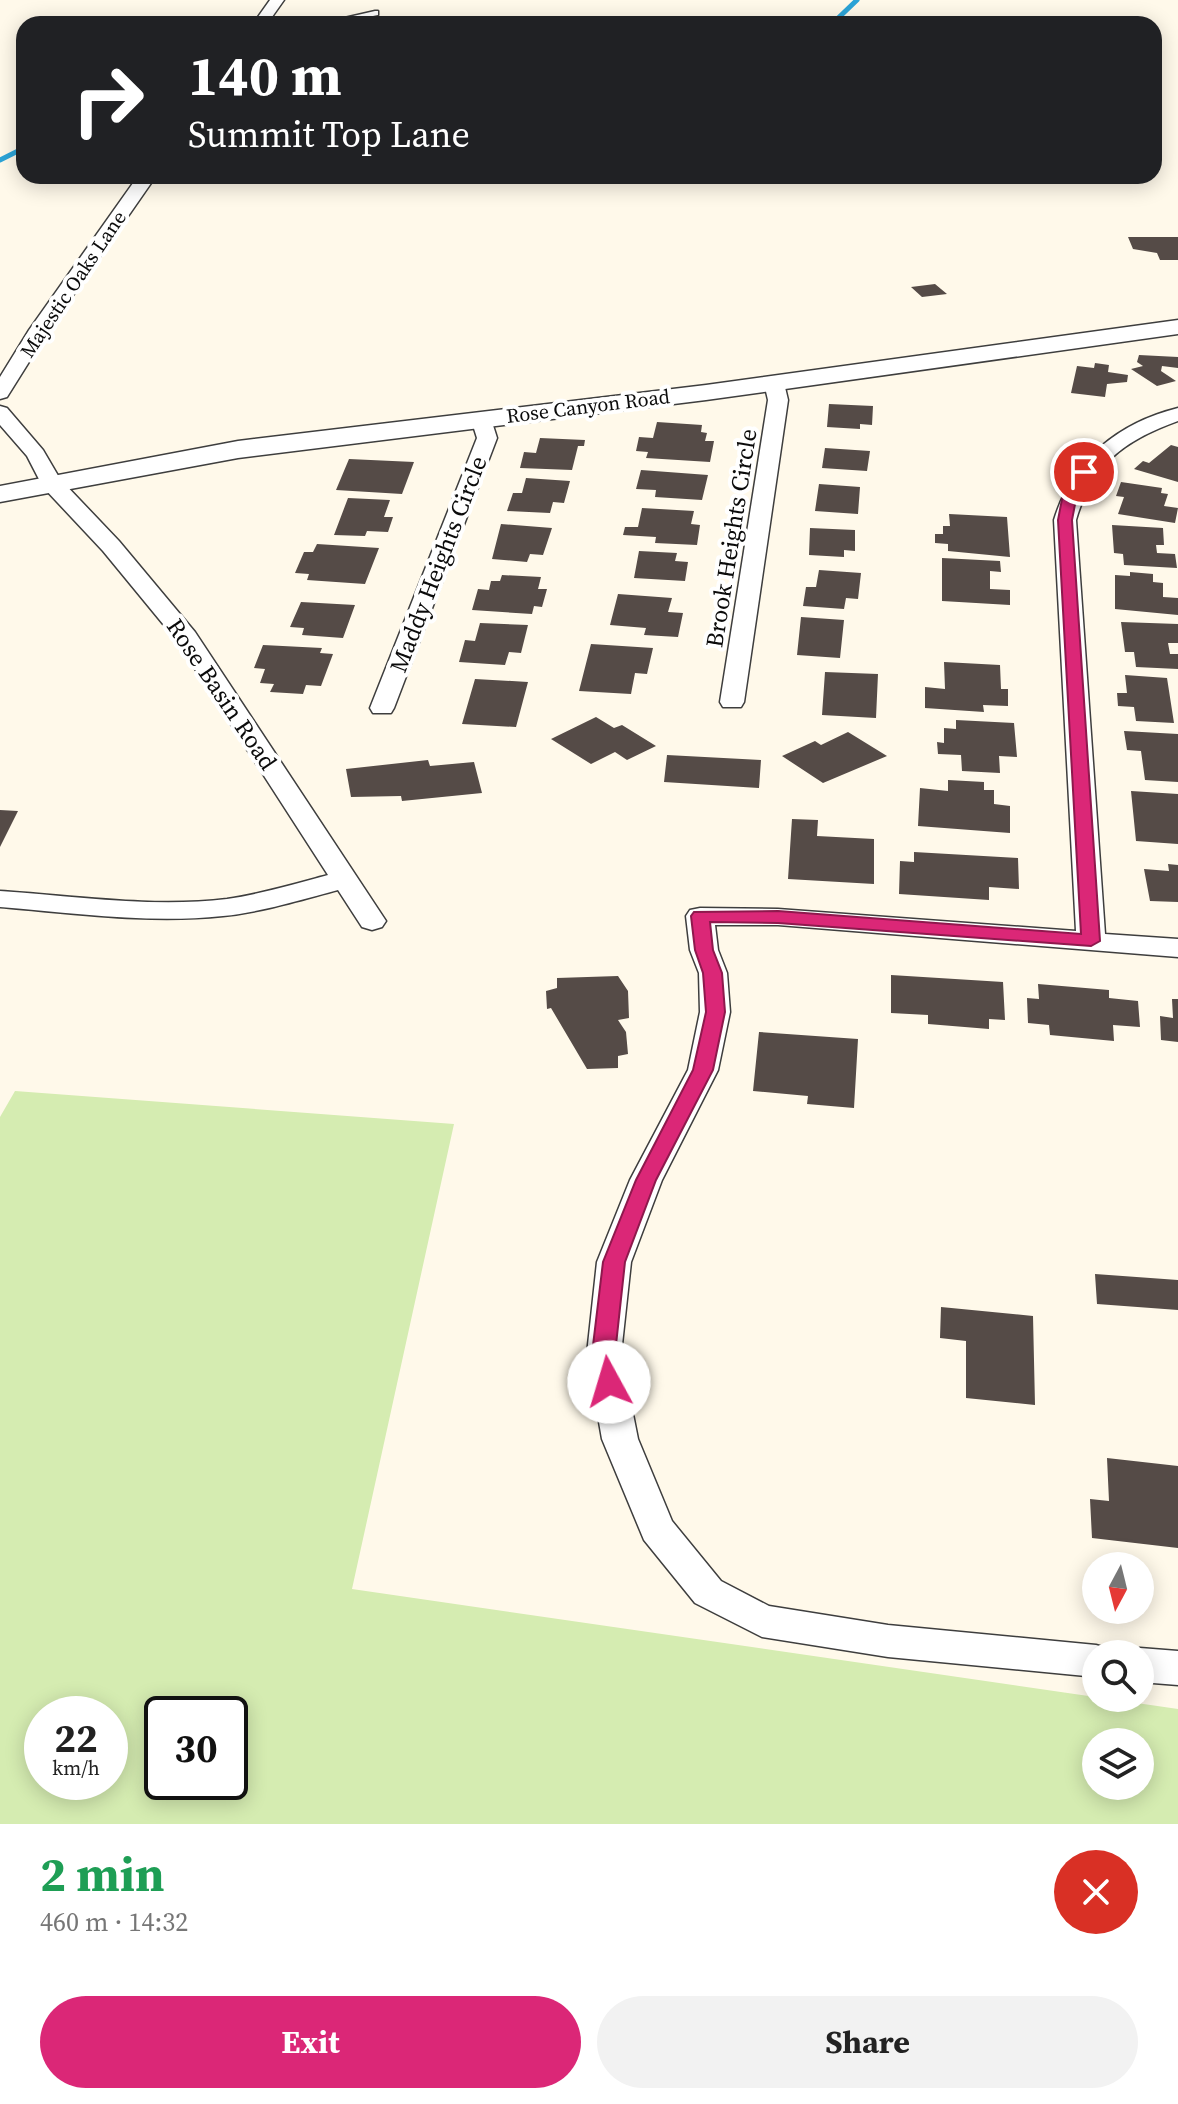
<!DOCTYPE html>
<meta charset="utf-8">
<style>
:root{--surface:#fff;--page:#f2f2f2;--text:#222;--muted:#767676;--accent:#db2777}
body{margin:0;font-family:"Source Serif 4",serif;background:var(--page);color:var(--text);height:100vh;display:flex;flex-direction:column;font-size:30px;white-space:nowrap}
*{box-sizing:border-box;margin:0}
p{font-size:26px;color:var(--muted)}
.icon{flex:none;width:44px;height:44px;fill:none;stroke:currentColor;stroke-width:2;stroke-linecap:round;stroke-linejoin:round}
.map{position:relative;height:1824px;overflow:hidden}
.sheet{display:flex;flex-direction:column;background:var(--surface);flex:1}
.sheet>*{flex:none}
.guide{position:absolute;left:16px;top:16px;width:1146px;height:168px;border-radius:24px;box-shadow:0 4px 20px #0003;background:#202124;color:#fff;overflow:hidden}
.needle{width:52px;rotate:187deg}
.tools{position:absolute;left:1082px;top:1552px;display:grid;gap:16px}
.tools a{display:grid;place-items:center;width:72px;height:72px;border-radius:50%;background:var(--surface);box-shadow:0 4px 20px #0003;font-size:40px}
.speed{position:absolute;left:24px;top:1696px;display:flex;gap:16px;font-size:40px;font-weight:700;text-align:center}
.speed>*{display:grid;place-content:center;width:104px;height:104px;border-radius:50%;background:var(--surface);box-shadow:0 4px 20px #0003;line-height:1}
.speed small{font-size:20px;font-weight:400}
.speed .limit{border:4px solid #111;border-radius:12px;background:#fff;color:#111}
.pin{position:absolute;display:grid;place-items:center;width:68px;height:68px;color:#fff;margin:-34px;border:4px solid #fff;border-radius:50%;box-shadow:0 2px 8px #0007}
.me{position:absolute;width:88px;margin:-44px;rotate:354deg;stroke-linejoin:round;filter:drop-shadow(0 0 6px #0008)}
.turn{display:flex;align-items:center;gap:28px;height:168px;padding:0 40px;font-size:36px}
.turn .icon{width:104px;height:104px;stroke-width:2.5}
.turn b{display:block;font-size:56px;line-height:68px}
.round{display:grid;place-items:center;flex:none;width:84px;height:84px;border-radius:42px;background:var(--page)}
.headline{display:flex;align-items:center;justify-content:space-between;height:136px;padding:0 40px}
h1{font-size:48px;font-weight:700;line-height:60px;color:#1e9e55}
.action{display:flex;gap:16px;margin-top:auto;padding:16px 40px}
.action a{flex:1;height:92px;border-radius:48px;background:var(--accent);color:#fff;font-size:32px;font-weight:700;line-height:92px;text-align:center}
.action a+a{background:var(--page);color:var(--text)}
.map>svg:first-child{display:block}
.green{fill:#d5ecb1;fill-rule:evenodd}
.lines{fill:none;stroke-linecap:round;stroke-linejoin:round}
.stream{stroke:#2ca4d7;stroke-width:5}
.building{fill:#554b47}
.service-casing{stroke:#3e3e3e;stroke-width:3}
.minor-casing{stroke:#3e3e3e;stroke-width:3}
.tertiary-casing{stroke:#3e3e3e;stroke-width:3}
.service{fill:#fff;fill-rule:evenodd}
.minor{fill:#fff;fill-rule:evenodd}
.tertiary{fill:#fff;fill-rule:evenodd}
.route{fill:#db2777;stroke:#8e194d;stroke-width:2}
.labels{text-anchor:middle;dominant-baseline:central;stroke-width:8;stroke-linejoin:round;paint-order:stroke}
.far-street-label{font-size:20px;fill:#0b0b0b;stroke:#fff}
.street-label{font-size:24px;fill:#0b0b0b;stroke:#fff}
</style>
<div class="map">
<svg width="1178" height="1824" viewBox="0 0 1178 1824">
<rect width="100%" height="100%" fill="#fff9ea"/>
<path class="green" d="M15 1091 454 1124 352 1589 1178 1709V1824H0V1117ZM42 1714H110V1782H42ZM162 1714H230V1782H162ZM1096 1742H1140V1786H1096Z"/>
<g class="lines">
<path class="stream" d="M832 24 857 0
M0 160 24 148"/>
</g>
<path class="building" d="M1128 237H1178V260H1160L1157 253 1133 249Z
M935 284 947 294 922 297 911 287Z
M1139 355 1178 357V368L1162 366 1161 371 1176 381 1157 386 1131 369 1143 366 1137 362Z
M1095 363 1109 365 1108 372 1128 375 1127 382 1107 384 1105 397 1071 393 1077 366 1094 368Z
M829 404 873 406 872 425 860 424V429L827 427Z
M657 422 702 425 701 432 707 433 705 441H714L710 462 646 458 648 452 636 451 639 437 653 438Z
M540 438 585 440 584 446H578L572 470 520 468 524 452 536 453Z
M1171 445 1178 447V482L1134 469 1143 461 1149 463Z
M825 448 870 451 867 471 822 468Z
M349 459 414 462 402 494 336 490Z
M641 470 708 475 702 500 655 497 656 490 636 489Z
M526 478 570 481 564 503 553 502 550 513 507 511 513 493H522Z
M1121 482 1162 488 1161 493 1168 494 1164 506 1178 508 1175 523 1118 514 1124 497 1116 496Z
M819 484 860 487 858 514 815 511Z
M348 498 390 500 384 517H393L388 532 367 531 365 536 334 535Z
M642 508 694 511 691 524 700 525 697 545 655 543 656 537 623 535 625 527H638Z
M949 514 1007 517 1010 557 948 551V544L935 543V534H943V526H950Z
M501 524 552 528 543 555 530 554 527 562 492 559Z
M1112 525 1163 528 1164 545H1156L1157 553 1175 554 1177 568 1124 565 1123 554 1114 553Z
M810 528 855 530V551L844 550V557L809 555Z
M317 544 379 548 365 584 307 580 309 574 295 573 304 552H313Z
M639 551 677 553 675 561 688 562 685 581 634 578Z
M942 558 1000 561 1001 572 990 571V589L1010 590V605L942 601Z
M819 570 861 573 858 599 846 598 844 609 803 606 806 587H816Z
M1130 572 1153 574V582L1163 583V597L1178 598V615L1115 609V575L1130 576Z
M502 575 541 577 538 589H547L542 607 534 606 532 614 472 610 478 589 489 590 491 581H500Z
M618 594 672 598 668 612 683 613 678 637 644 635 646 628 610 625Z
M301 602 355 605 343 638 302 635 304 628 290 627Z
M801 617 844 620 840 658 797 655Z
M1121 622 1178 624V643H1168L1170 654H1178V669L1136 667 1134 652H1125Z
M480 623 528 625 521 653 509 652 505 665 459 662 465 640 475 641Z
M591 644 653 648 647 674 635 673 631 694 579 691Z
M263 645 322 648 320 653 333 654 321 686 306 685 303 694 270 692 274 684 260 683 265 669 254 668Z
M944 662 1000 665 1001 689H1008V706L983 705 984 712 925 708V687L945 689Z
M825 672 878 674 876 718 822 715Z
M1125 675 1167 678 1174 723 1136 721 1134 707 1118 706 1117 693H1127Z
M475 679 528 682 516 727 462 724Z
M596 717 614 728 622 725 656 746 627 760 615 752 591 764 551 739Z
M956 720 1014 723 1017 757 999 756 1000 773 962 771 961 755 938 754 937 742 944 743V728L956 729Z
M1124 731 1178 734V782L1145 780 1141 751 1127 750Z
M848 732 887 756 823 783 782 756 815 741 821 745Z
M667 755 761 760 759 788 664 782Z
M428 760 430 766 474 762 482 793 402 801 401 796 351 797 346 769Z
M948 780 984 782V790H994V804L1010 806V833L918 826 920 788 948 791Z
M1131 791 1178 794V844L1136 841Z
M0 810 18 811 0 847Z
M792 819 818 820 817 836 874 839V884L788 879Z
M914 852 1018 858 1019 889 989 887V900L899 894 900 861 914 862Z
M1168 864 1178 865V902L1150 901 1144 869 1169 871Z
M891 975 1003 982 1005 1020 989 1019V1029L928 1024V1015L891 1013Z
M618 976 628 991 629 1018 618 1020 626 1032 628 1054 618 1056V1068L587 1069 551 1008 547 1009 546 991 557 988V978Z
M1038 984 1109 990V998L1138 1001 1140 1027 1113 1025 1114 1041 1050 1035 1049 1025 1028 1023 1027 998 1039 999Z
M1172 999H1178V1042L1161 1040 1160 1016 1173 1018Z
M759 1032 858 1039 854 1108 807 1104 808 1096 753 1091Z
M1095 1274 1178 1280V1310L1097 1304Z
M941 1307 1033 1316 1035 1405 966 1398V1341L940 1338Z
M1107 1458 1178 1466V1548L1092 1538 1090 1499 1109 1501Z"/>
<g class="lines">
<g class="service-casing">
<path id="service" d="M375 11H378V15L333 24H318Z"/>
</g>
<g class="minor-casing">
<path id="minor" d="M270 0H284L267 24H253Z
M138 176H156L49 330 7 397 0 399V377L29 330Z
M774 377 784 383 788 400 744 702 741 707H723L720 702 768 400 764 383Z
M0 406 7 408 43 450 60 479 119 541 195 632 386 921 382 927 372 930 362 927 338 890C300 900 262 912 223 916 149 924 74 913 0 907V891C75 896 152 908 227 899 261 894 295 884 328 875L177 641 103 551 43 487 27 456 0 425Z
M1178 408V421C1125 440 1092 464 1076 520L1105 934 1178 939V957L778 925H715L718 950 727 973 730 1012 718 1070 662 1180 631 1262 621 1354 638 1439 672 1521 721 1581 769 1606 888 1625 1096 1645 1110 1649 1112 1654H1096V1677L888 1657 762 1637 695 1603 644 1540 602 1439 587 1354 597 1262 630 1180 688 1070 700 1012 699 973 690 950 686 916 690 910 700 908 778 909 1076 931 1054 520C1072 460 1118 423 1178 408Z
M481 413 491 419 497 438 394 708 391 713H373L370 708 477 438 471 419Z
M1140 1648 1178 1651V1685L1140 1682V1654H1126Z"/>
</g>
<g class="tertiary-casing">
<path id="tertiary" d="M1178 320V334L706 400 238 458 0 502V486L238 441 706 385Z"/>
</g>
<use href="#service" class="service"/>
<use href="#minor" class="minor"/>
<use href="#tertiary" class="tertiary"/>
</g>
<path class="route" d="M1084 468 1091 472 1077 494 1072 520 1100 941 1091 946 778 923 710 922 713 950 722 973 725 1012 713 1070 656 1180 625 1262 615 1354 621 1382 617 1388 609 1391 601 1388 592 1354 603 1262 636 1180 693 1070 706 1012 703 973 695 950 691 916 694 912 778 911 1081 934 1058 520 1063 494 1079 469Z"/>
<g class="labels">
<g class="far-street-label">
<text transform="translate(73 284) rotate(-56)">Majestic Oaks Lane</text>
<text transform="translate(588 406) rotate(-7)">Rose Canyon Road</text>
</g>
<g class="street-label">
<text transform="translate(731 538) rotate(-81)">Brook Heights Circle</text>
<text transform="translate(438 564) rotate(-69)">Maddy Heights Circle</text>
<text transform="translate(222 694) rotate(56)">Rose Basin Road</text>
</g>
</g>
</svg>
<div class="tools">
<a><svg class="needle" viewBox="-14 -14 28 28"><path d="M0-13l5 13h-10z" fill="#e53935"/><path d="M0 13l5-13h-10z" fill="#767676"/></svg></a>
<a><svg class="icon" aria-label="search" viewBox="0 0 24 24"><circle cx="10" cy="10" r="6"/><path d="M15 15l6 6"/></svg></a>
<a><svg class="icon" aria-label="layers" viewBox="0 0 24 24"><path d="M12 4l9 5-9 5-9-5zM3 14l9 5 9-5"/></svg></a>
</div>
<div class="speed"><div>22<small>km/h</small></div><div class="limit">30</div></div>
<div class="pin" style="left:1084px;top:472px;background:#d93025"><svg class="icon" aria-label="arrive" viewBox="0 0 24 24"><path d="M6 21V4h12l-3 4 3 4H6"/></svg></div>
<svg class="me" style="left:609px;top:1382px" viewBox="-20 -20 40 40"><circle r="19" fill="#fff"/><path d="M0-13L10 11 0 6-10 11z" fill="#db2777"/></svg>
<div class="guide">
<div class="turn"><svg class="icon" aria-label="right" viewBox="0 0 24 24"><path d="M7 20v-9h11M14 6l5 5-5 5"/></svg><div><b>140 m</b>Summit Top Lane</div></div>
</div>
</div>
<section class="sheet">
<div class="headline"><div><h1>2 min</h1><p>460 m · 14:32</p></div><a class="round" style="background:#d93025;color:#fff"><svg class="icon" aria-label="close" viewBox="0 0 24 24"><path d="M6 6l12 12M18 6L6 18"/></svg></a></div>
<div class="action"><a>Exit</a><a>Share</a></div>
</section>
